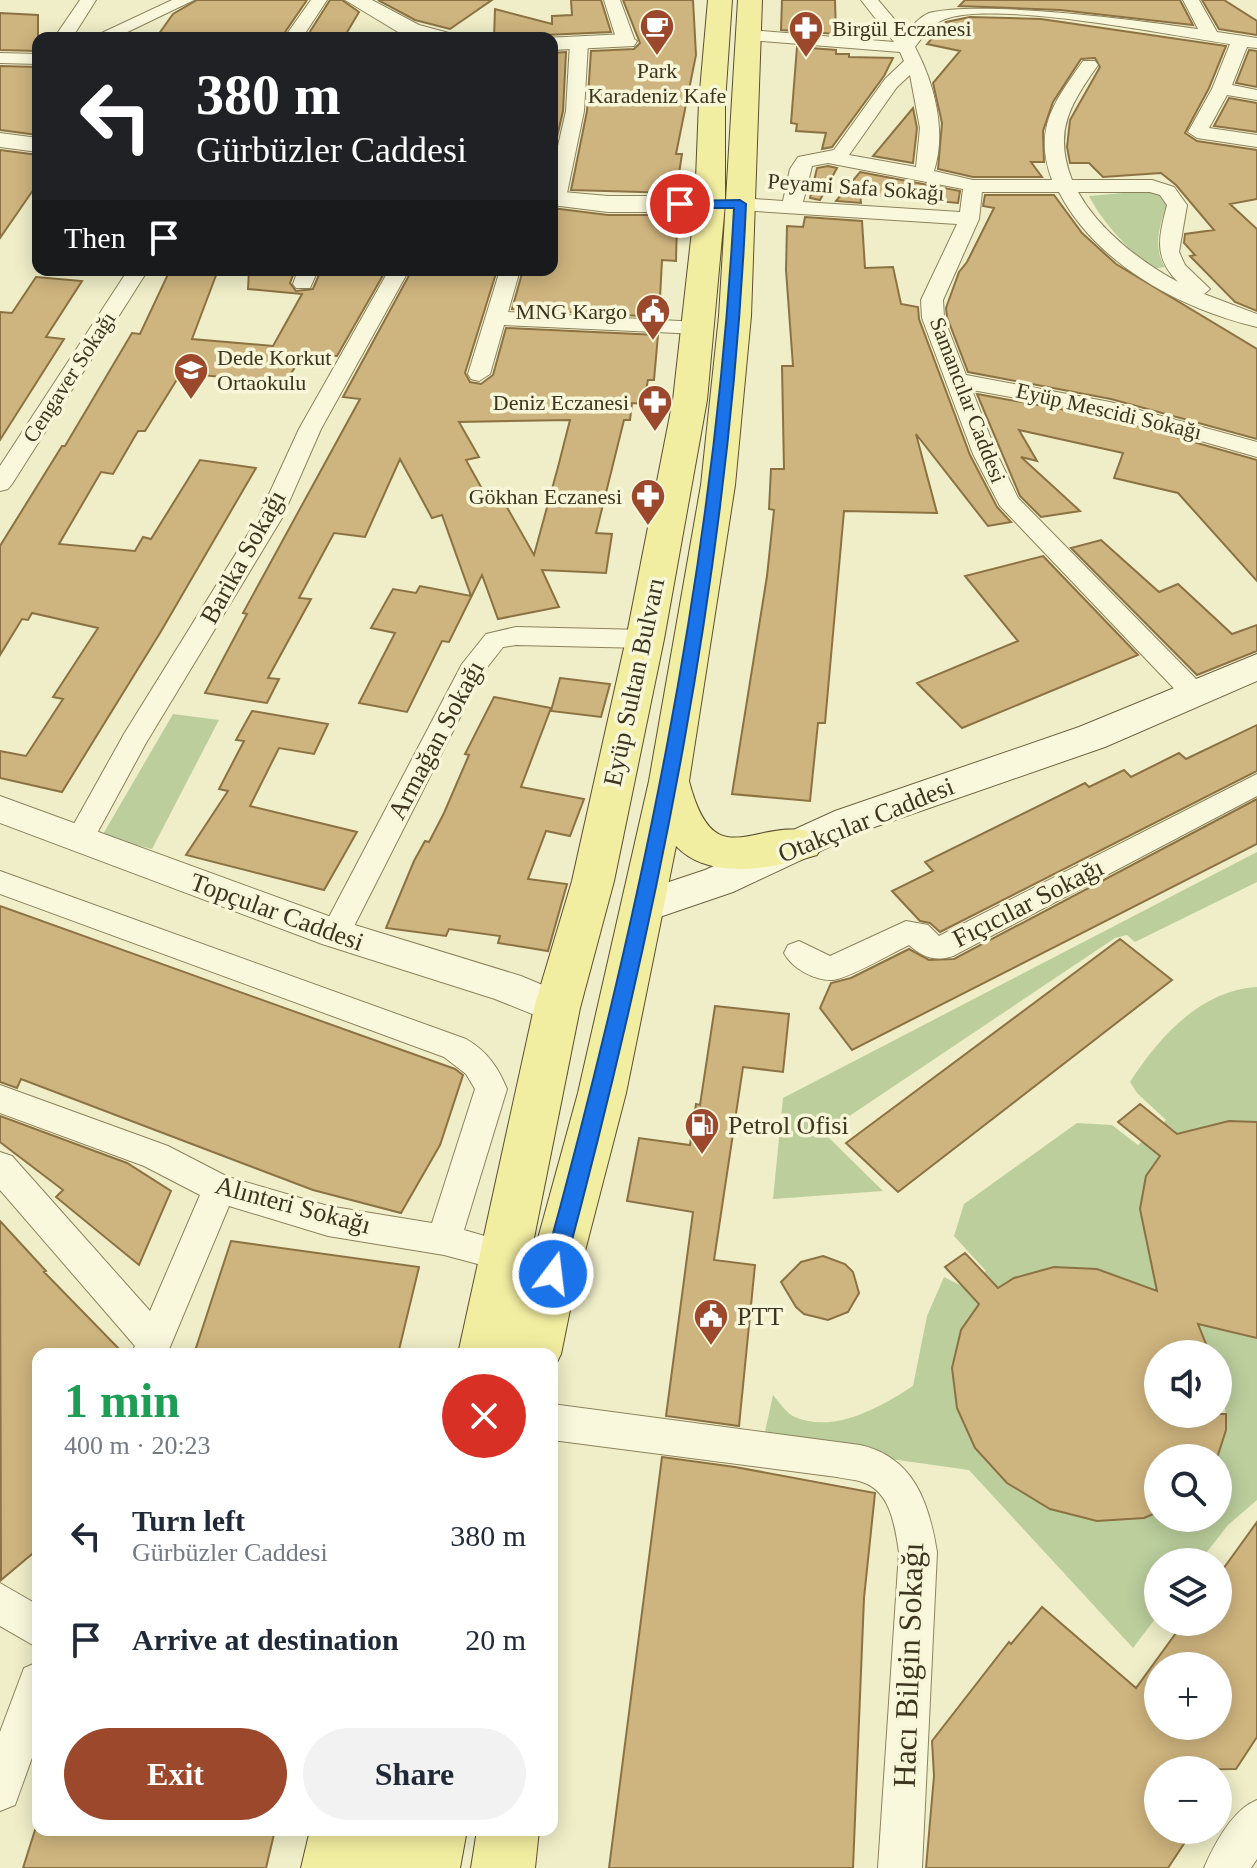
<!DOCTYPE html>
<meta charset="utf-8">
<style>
:root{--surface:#fff;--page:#f2f2f3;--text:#1f2937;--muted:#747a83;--accent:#9c482c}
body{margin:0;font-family:"Times New Roman",serif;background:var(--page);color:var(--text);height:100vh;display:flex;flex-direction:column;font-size:30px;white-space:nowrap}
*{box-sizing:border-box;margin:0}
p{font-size:26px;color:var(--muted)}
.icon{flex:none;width:44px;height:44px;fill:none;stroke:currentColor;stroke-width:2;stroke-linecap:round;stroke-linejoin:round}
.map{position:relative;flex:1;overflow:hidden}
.details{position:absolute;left:32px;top:1348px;width:526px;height:488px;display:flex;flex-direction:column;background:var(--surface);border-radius:16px;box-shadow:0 4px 20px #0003}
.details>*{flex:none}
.hud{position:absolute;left:32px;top:32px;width:526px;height:244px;border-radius:16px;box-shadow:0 4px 20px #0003;background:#202124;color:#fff;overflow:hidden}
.tools{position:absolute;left:1144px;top:1340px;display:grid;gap:16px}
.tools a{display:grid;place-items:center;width:88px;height:88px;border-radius:50%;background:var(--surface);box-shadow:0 4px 20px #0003;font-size:40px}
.pin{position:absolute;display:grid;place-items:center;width:68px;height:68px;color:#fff;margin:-34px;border:4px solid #fff;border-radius:50%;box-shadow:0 2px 8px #0007}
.me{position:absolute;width:88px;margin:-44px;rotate:15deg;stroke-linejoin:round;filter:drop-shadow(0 0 6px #0008)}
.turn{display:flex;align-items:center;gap:28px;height:168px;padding:0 32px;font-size:36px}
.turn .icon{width:104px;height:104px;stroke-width:2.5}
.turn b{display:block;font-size:56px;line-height:68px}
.then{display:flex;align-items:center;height:76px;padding:0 32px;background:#0003;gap:16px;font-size:30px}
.round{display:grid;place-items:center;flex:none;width:84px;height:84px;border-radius:42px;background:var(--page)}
.overview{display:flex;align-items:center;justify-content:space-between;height:136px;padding:0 32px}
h1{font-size:48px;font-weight:700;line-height:60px;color:#1e9e55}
.button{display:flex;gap:16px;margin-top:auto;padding:16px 32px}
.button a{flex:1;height:92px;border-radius:48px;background:var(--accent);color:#fff;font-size:32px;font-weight:700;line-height:92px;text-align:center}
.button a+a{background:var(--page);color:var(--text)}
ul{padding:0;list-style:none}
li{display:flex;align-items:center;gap:24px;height:104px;padding:0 32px}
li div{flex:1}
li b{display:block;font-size:30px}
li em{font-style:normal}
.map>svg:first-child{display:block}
.green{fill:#bbce9c;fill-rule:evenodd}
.building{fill:#ceb47e;stroke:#8c7242;stroke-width:2;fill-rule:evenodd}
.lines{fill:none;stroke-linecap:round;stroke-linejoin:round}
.minor-casing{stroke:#8c825d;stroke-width:2}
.tertiary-casing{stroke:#8c825d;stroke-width:2}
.secondary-casing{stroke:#6e6340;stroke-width:2}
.primary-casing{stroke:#5a4f31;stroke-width:2}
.minor{fill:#faf8dc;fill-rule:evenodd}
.tertiary{fill:#faf8dc;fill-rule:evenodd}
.secondary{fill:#faf8dc;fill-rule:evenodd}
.primary{fill:#f2eea1;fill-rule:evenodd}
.route{fill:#1a73e8;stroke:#114b97;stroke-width:2}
.labels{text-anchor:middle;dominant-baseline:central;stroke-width:7;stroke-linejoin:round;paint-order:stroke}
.far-poi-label{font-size:22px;fill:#3d3520;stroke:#f7f6d8;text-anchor:end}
.far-street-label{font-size:22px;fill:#3d3520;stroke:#f7f6d8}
.street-label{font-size:26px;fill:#3d3520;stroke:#f7f6d8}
.poi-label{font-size:26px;fill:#3d3520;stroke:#f7f6d8;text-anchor:start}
.near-street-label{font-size:32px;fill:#3d3520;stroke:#f7f6d8}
</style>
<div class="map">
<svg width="1257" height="1868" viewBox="0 0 1257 1868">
<rect width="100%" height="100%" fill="#efeec8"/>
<path class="green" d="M1146 191 1159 195 1168 202C1160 224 1152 246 1165 267L1151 269C1127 247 1104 225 1089 196Z
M173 714 219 720 152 849 102 836Z
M1257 852V882L1135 942 1127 935 1115 938 824 1133 883 1191 773 1199 783 1098Z
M1257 987V1500L1228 1525 1199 1562H1158V1615L1133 1648 969 1470 763 1441 773 1395C779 1402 787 1414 795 1417 834 1434 881 1407 913 1386L927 1316 944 1277 964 1287 986 1271 954 1236 964 1204 1077 1123 1112 1125 1138 1145 1166 1120 1137 1093 1130 1082C1159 1037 1201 990 1257 987ZM1173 1308 1196 1331 1210 1354H1218V1373L1223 1388 1226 1419 1217 1458 1218 1518H1158V1512L1130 1520 1096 1519Z"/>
<path class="building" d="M197 0H307L281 38H156L173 14Z
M330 0H342L359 12 346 34 340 38H306Z
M378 0H492L450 29 415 20Z
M571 0H601L611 32 545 35 542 38H494L495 9 552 24V16L572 15Z
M623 0H693L696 55 676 154H682L676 193 571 190 587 111 591 51 634 49 640 43Z
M782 0H835L836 34 781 30Z
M965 0H1180L1193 25 1060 10 959 6Z
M1202 0H1224L1257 21V35L1219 29Z
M0 13 38 15V51L0 50Z
M970 17 1041 19 1226 46 1209 88 1185 133 1197 141 1257 150V199L1230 204 1257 229V311L1235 302 1190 256 1195 255 1184 243 1185 234 1214 230 1176 185 1161 173 1103 177 1089 163H1070L1067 147 1070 120 1100 67 1095 58 1081 59 1053 102 1043 131 1044 162H1031L1042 177H973L938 169 942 123 933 83 960 51 927 44 946 22Z
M797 47 836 50V54H849V57L893 58 884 76 832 147 822 149 826 133 796 131 797 124 791 123Z
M1249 50 1257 51V87L1236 83Z
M566 52 563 111 552 159V53Z
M0 66 38 67V135L0 130Z
M1229 98 1257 103V132L1214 126Z
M913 108 917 128 913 163 873 156Z
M0 150 38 155V183L0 238Z
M828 166 837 168 820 200 810 198 817 168Z
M860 172 960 191 958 203 860 194 861 203 836 201Z
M985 195H1054L1082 233 1116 264 1257 349V439L1111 399 968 372 947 317 946 308 959 272 967 262 994 208 983 206Z
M552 208 608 215H672L671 221H677L676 261 662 260 659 317 512 309 523 270H552Z
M805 217 862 221 865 268 893 267 901 304 918 307 919 319 970 455 997 507 1011 522 988 526 916 434 937 513 844 511 825 723H818L810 801 732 794 767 576 774 510 769 509 771 469H784L782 366H793L786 270 787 226 803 227Z
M170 270H218L192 339 273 346 302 294 248 289 249 270H295L290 283 296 291 313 289 321 270H386L337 356 304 353 285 383 181 373 145 431H138L113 474 101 472 59 544 135 551 143 537 151 539 200 460 256 468 160 633 62 792 0 778V751L26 756 63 699 53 697 98 628 32 613 28 620 22 619 0 655V546L62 446H65L132 333 140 334Z
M412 270H497L465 373 470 382 481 384 493 375 506 328 658 335 654 380H648L643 404 632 403 630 420H624L596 533 612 534 606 573 542 570 559 607 498 619 482 575 449 642 442 641 407 712 359 703 395 633 371 628 393 589 416 593 420 586 471 596 442 515 432 518 400 459 365 537 334 533 299 598 311 599 268 678 279 679 267 703 205 693 247 614 243 613 360 399 343 397ZM570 420 558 467 534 555 504 502 491 505 466 460 479 457 459 422Z
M36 277 82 281 46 337 64 339 0 440V312L12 313Z
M977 394 1109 418 1257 460V581L1178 493 1114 478 1123 453 1019 430 1037 461 1021 457 1080 511 1041 517 1020 496Z
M1101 540 1159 592 1178 584 1232 634 1257 625V651L1197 675 1071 548Z
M1043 556 1138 655 962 728 917 683 1018 641 965 576Z
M560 678 610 684 601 717 551 711Z
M494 697 551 708 521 787 584 799 570 836 546 831 528 879 567 884 548 951 498 943 500 936 449 929 446 936 386 928 414 861 425 841 429 842 444 813 469 755 465 754Z
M252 711 328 724 314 754 279 748 250 806 357 832 324 890 186 855 228 791 219 789 244 741 236 740Z
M1257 725V771L940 932 930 923 920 921 892 891 933 871 925 862 1085 783 1089 787 1124 770 1131 777 1179 753 1186 759Z
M1257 799V844L852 1050 820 1008 831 983 851 978 909 949 929 960 954 959Z
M0 906 455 1069 463 1075 440 1145 401 1213 313 1190 21 1079 17 1088 0 1082Z
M1120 939 1172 980 898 1192 846 1143Z
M715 1006 789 1014 783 1072 743 1067 714 1260 755 1265 739 1426 666 1416 693 1212 627 1201 639 1138 690 1145 696 1104 700 1105Z
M1140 1104 1177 1134 1229 1121 1257 1122V1338L1198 1324 1210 1354H1158V1414H1226V1430L1217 1458H1158V1512L1144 1518 1097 1521 1050 1509 1007 1483 975 1448 957 1408 952 1368 961 1330 979 1304 945 1267 965 1253 998 1288 1014 1278 1054 1267 1097 1269 1157 1291 1140 1209 1146 1176 1160 1156 1118 1122Z
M0 1116 127 1163 171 1191 139 1265 56 1197 63 1190 0 1142Z
M0 1221 46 1271 44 1272 124 1354H38V1549L1 1580Z
M231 1241 419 1267 398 1354H194Z
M823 1256 845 1264 853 1272 859 1293 848 1312 828 1320 804 1314 796 1307 781 1282 801 1262Z
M662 1457 735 1467 875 1493 864 1598 853 1868H609Z
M1257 1522V1737L1236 1769 1158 1770V1830H1193L1168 1868H926L934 1776 932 1741 1009 1642 1011 1644 1042 1607 1136 1688 1184 1622H1218V1576ZM1158 1666H1218V1726H1158Z
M35 1830H275L266 1868H23Z"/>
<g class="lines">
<g class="minor-casing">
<path id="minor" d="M80 0H96L72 38H54Z
M172 0H194L115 38H91Z
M311 0H327L302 38H284Z
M604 0H620L635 41 632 45 626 46 617 41Z
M861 0H878L907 34C913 25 918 18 929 13 982 0 1136 20 1198 29L1183 0H1199L1217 32 1257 38V48L1247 47 1232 85 1257 90V100L1227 95 1209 128 1257 135V147L1197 138 1188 132 1212 89 1230 44C1168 35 997 0 945 19 931 24 924 35 915 47 934 83 947 130 934 171L973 180H1052C1033 129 1054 102 1083 61H1095L1098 65C1070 105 1053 131 1072 180H1152L1174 187 1187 205 1179 252 1185 265 1210 289 1204 294 1257 314V327C1181 309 1096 264 1059 192H982L979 219 943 300 944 318 966 375 1110 402 1257 442V457L1110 415 972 390 997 454 1018 498 1204 687 1208 694 1204 701 1195 703 1186 701 1000 506 973 454 922 318 921 300 957 224 740 210 730 204 740 198 783 201 790 169 798 157 834 150 885 79 904 61 900 52 749 40 740 35 749 30 894 42ZM910 75 920 128 916 167 849 155 897 87ZM828 163 963 189 960 212 803 202 812 166ZM1078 192H1150L1160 195 1167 205C1159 237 1153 257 1178 282 1141 262 1099 230 1078 192Z
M579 38 588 43 584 111 566 198 556 204 552 203V172L566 111 570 43Z
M0 53 38 54V64L0 63Z
M128 270H148L12 484 8 489 0 491V466Z
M298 270H318L310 288H296L293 284Z
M389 270H409L321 429 282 518 146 743 89 848 79 851 69 848 65 840 124 734 258 518 299 429Z
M500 270H520L508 312 699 322 710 328 699 334 504 325 490 374 479 381 471 379 468 374Z
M516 627 645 630 654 633 658 639 654 645 645 648 516 645 503 647 482 674 346 942 335 946 324 942 320 934 462 664 486 634Z
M1257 774V796L953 956C934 962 923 957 909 945 892 953 850 978 833 980 814 981 792 968 784 953L788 945 799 941 830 956 906 921 928 925 939 936Z
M0 871 466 1039C487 1051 498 1067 507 1089L464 1230 516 1245 521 1256 516 1267 504 1271 444 1255 328 1236 229 1206 167 1354H131L135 1346 0 1190V1152L12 1156 150 1311 200 1195 144 1166 0 1113V1085L168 1146 228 1177 328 1206 432 1223 475 1089 466 1074 444 1057 0 894Z
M552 1404 860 1445C914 1457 929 1503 937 1552L922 1868H878L899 1552C895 1527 891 1491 862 1482 854 1479 845 1479 837 1477L552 1440Z
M0 1583 38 1605V1648L0 1626Z
M38 1662V1741L15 1805 0 1811V1732L24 1668Z
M1257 1800V1859L1251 1868H1204C1215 1843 1232 1810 1257 1800Z"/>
</g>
<g class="tertiary-casing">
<path id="tertiary" d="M345 0H372L419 25 449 33 452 38H416L403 35Z
M626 34 637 41 634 46 552 50V38H545Z
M0 133 38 138V152L0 147Z
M552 191 608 196H710L719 199 723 204 719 209 710 212H608L552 205Z
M0 796 345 922 521 976 571 997 577 1008 571 1019 557 1024 495 999 322 944 0 823Z"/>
</g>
<g class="secondary-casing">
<path id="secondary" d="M1257 654V681L1105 747 863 831 733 892 642 923 627 918 621 907 627 896 705 870 835 811 1079 727Z"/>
</g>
<g class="primary-casing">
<path id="primary" d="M708 0H732L725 102V204L707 400 664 639 614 881 580 1008 523 1293 578 1093 649 781 701 485 719 316 738 0H762L751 316 735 485 689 781C715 881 755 814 817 833L823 844 817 855C775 868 710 882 676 846L626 1093 571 1305 561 1354 552 1372V1354H458L534 1008 572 881 626 639 673 400 695 204 699 102Z
M310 1830H467L460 1868H301Z
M477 1830H539L535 1868H471Z"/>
</g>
<use href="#minor" class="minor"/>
<use href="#tertiary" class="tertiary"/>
<use href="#secondary" class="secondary"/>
<use href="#primary" class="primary"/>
</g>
<path class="route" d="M740 200 746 204C730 567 657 924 563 1274L560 1281 553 1284 545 1281 542 1274C638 926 715 569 734 208H680L674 204 680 201Z"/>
<defs>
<g id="cafe-pin" transform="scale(1.8)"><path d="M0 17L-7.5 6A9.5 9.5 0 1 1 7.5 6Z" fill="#9c482c" stroke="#f7f6d8"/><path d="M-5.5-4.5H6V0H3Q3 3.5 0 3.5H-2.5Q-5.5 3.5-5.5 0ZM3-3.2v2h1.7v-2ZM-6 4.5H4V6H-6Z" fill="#fff"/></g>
<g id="pharmacy-pin" transform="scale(1.8)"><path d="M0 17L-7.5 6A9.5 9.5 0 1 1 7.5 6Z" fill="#9c482c" stroke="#f7f6d8"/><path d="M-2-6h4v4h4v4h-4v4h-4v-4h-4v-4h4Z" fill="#fff"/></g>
<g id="civic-pin" transform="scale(1.8)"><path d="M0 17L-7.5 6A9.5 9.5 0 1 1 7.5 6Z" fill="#9c482c" stroke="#f7f6d8"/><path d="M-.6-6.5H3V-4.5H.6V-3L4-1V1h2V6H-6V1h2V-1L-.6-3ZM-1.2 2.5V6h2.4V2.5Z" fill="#fff"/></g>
<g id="school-pin" transform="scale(1.8)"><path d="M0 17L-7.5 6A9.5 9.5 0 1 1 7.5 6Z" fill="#9c482c" stroke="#f7f6d8"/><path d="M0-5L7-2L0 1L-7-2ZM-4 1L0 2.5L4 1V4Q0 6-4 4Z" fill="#fff"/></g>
<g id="fuel-pin" transform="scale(1.8)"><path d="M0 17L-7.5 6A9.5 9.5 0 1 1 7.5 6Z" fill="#9c482c" stroke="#f7f6d8"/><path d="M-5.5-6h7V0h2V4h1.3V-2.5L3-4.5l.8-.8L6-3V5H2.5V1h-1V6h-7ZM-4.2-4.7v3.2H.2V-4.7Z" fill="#fff"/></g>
</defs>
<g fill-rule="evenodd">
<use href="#cafe-pin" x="657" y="26"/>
<use href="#pharmacy-pin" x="806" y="28"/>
<use href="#civic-pin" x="653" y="311"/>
<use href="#school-pin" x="191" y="370"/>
<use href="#pharmacy-pin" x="655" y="402"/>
<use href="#pharmacy-pin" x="648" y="496"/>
<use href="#fuel-pin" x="702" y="1125"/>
<use href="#civic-pin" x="711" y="1316"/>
</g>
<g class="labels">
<g class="far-poi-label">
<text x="832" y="28" text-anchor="start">Birgül Eczanesi</text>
<text x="657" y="70" text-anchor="middle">Park<tspan x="657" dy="25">Karadeniz Kafe</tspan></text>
<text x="627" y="311">MNG Kargo</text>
<text x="217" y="357" text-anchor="start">Dede Korkut<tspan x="217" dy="25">Ortaokulu</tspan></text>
<text x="629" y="402">Deniz Eczanesi</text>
<text x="622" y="496">Gökhan Eczanesi</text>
</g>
<g class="far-street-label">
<text transform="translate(856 187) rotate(4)">Peyami Safa Sokağı</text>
<text transform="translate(69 377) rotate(-57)">Cengaver Sokağı</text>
<text transform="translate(968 400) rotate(69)">Samancılar Caddesi</text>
<text transform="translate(1109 411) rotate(13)">Eyüp Mescidi Sokağı</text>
</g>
<g class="street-label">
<text transform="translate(243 557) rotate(-61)">Barika Sokağı</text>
<text transform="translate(634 682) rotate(-78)">Eyüp Sultan Bulvarı</text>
<text transform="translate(436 740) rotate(-62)">Armağan Sokağı</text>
<text transform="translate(866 820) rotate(-22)">Otakçılar Caddesi</text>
<text transform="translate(1028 903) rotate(-27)">Fıçıcılar Sokağı</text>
<text transform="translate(277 912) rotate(20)">Topçular Caddesi</text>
<text transform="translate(293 1205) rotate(15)">Alınteri Sokağı</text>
</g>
<g class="poi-label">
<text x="728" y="1125">Petrol Ofisi</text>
<text x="737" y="1316">PTT</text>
</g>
<g class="near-street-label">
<text transform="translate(908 1665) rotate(-88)">Hacı Bilgin Sokağı</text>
</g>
</g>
</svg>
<div class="tools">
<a><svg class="icon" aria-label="sound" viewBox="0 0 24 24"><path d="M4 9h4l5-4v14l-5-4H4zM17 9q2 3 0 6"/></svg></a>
<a><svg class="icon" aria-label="search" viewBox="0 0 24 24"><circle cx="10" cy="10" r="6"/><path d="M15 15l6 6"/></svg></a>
<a><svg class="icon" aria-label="layers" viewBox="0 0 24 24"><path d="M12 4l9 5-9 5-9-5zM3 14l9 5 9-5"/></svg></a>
<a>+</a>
<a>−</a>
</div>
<div class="pin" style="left:680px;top:204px;background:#d93025"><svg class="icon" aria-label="arrive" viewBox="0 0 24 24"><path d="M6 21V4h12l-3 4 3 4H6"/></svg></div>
<svg class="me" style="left:553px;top:1274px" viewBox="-20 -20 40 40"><circle r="17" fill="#1a73e8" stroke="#fff" stroke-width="3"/><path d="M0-11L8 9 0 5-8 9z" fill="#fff"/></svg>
<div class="hud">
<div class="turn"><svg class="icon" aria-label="left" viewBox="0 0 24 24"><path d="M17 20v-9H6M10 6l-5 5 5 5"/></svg><div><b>380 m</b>Gürbüzler Caddesi</div></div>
<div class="then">Then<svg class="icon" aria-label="arrive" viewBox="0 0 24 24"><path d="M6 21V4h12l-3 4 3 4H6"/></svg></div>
</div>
<section class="details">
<div class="overview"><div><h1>1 min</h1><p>400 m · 20:23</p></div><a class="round" style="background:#d93025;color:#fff"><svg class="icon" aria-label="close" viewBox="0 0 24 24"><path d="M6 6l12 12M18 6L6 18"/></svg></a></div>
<ul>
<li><svg class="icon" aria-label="left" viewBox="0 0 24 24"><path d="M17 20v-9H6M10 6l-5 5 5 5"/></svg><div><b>Turn left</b><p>Gürbüzler Caddesi</p></div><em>380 m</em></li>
<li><svg class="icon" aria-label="arrive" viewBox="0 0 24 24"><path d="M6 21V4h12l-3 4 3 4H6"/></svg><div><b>Arrive at destination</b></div><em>20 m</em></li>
</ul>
<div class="button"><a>Exit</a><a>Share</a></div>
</section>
</div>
